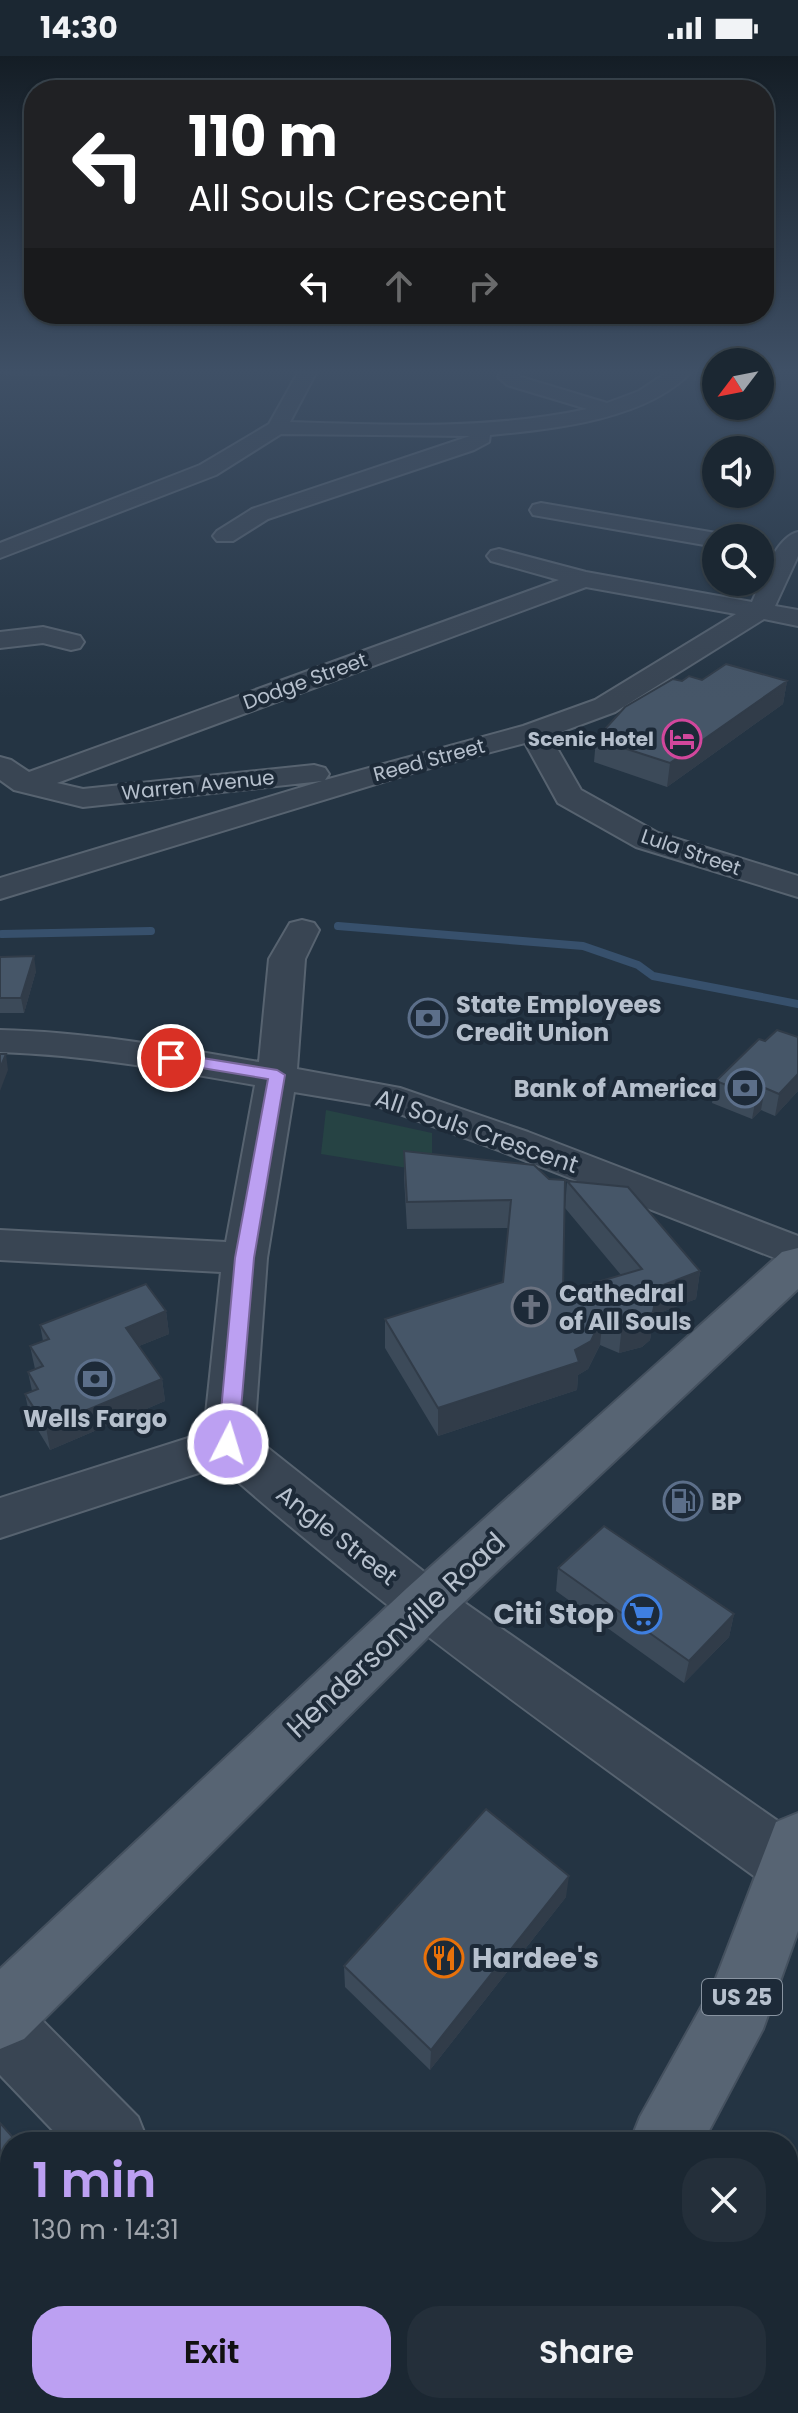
<!DOCTYPE html>
<meta charset="utf-8">
<style>
:root{--surface:#1b2732;--page:#242f3a;--text:#f1f3f6;--muted:#a0a5ac;--line:#39444d;--accent:#bca0f2}
body{margin:0;font-family:Poppins,sans-serif;background:var(--page);color:var(--text);height:100vh;display:flex;flex-direction:column;font-size:30px;white-space:nowrap}
*{box-sizing:border-box;margin:0}
p{font-size:26px;color:var(--muted)}
.icon{flex:none;width:44px;height:44px;fill:none;stroke:currentColor;stroke-width:2;stroke-linecap:round;stroke-linejoin:round}
.map{position:relative;flex:1;overflow:hidden}
.sheet{position:absolute;left:0px;top:2076px;width:798px;height:282px;display:flex;flex-direction:column;background:var(--surface);border-radius:32px 32px 0 0;box-shadow:0 2px 6px #0004,0 0 0 2px var(--line)}
.sheet>*{flex:none}
.hud{position:absolute;left:24px;top:24px;width:750px;height:244px;border-radius:32px;box-shadow:0 2px 6px #0004,0 0 0 2px var(--line);background:#202124;color:#fff;overflow:hidden}
.needle{width:52px;rotate:238deg}
.controls{position:absolute;left:702px;top:292px;display:grid;gap:16px}
.controls a{display:grid;place-items:center;width:72px;height:72px;border-radius:50%;background:var(--surface);box-shadow:0 2px 6px #0004,0 0 0 2px var(--line);font-size:40px}
.pin{position:absolute;display:grid;place-items:center;width:68px;height:68px;color:#fff;margin:-34px;border:4px solid #fff;border-radius:50%;box-shadow:0 2px 8px #0007}
.me{position:absolute;width:88px;margin:-44px;rotate:5deg;stroke-linejoin:round;filter:drop-shadow(0 0 6px #0008)}
.turn{display:flex;align-items:center;gap:28px;height:168px;padding:0 32px;font-size:36px}
.turn .icon{width:104px;height:104px;stroke-width:2.5}
.turn b{display:block;font-size:56px;line-height:68px}
.lanes{display:flex;align-items:center;height:76px;padding:0 32px;background:#0003;justify-content:center;gap:40px;direction:ltr}
.lanes .off{opacity:.35}
.round{display:grid;place-items:center;flex:none;width:84px;height:84px;border-radius:32px;background:var(--page)}
.summary{display:flex;align-items:center;justify-content:space-between;height:136px;padding:0 32px}
h1{font-size:48px;font-weight:600;line-height:60px;color:var(--accent)}
.primary-button{display:flex;gap:16px;margin-top:auto;padding:16px 32px}
.primary-button a{flex:1;height:92px;border-radius:32px;background:var(--accent);color:#111;font-size:32px;font-weight:600;line-height:92px;text-align:center}
.primary-button a+a{background:var(--page);color:var(--text)}
.status{display:flex;justify-content:space-between;align-items:center;height:56px;padding:0 40px;background:var(--surface);direction:ltr}
.status svg{height:22px;fill:currentColor}
.map>svg:first-child{display:block}
.green{fill:#264344}
.lines{fill:none;stroke-linecap:round;stroke-linejoin:round}
.stream{stroke:#37506c;stroke-width:8}
.minor-casing{stroke:#576370;stroke-width:4}
.major-casing{stroke:#45515f;stroke-width:4}
.minor{fill:#394553;fill-rule:evenodd}
.major{fill:#576473;fill-rule:evenodd}
.wall{fill:#3c4a59}
.shaded-wall{fill:#313c49}
.building{fill:#465668;stroke:#313c49;stroke-width:2}
.route{fill:#bca0f2;stroke:#7a689d;stroke-width:2}
.labels{text-anchor:middle;dominant-baseline:central;stroke-width:8;stroke-linejoin:round;paint-order:stroke}
.far-street-label{font-size:20px;fill:#b6c0cd;stroke:#1d2a38}
.far-poi-label{font-size:20px;font-weight:bold;fill:#b6c0cd;stroke:#1d2a38;text-anchor:end}
.shield{fill:#1d2a38;stroke:#8893a0;stroke-width:2}
.shield-label{font-size:22px;font-weight:bold;fill:#b6c0cd}
.poi-label{font-size:24px;font-weight:bold;fill:#b6c0cd;stroke:#1d2a38;text-anchor:start}
.street-label{font-size:24px;fill:#b6c0cd;stroke:#1d2a38}
.near-poi-label{font-size:28px;font-weight:bold;fill:#b6c0cd;stroke:#1d2a38;text-anchor:end}
.near-street-label{font-size:28px;fill:#b6c0cd;stroke:#1d2a38}
</style>
<div class="status"><b>14:30</b><svg viewBox="0 0 49 12"><path d="M0 12V9h3v3zM5 12V6h3v6zM10 12V3h3v9zM15 12V0h3v12zM26 1h20v11H26zM47 4h2v5h-2z"/></svg></div>
<div class="map">
<svg width="798" height="2357" viewBox="0 0 798 2357">
<rect width="100%" height="100%" fill="#243443"/>
<path class="green" d="M326 1054 432 1077V1116L321 1098Z"/>
<g class="lines">
<path class="stream" d="M338 870 583 890 638 909 653 920 798 948
M2 878 151 875"/>
<g class="minor-casing">
<path id="minor" d="M300 313H318L290 366C390 369 489 374 587 353L507 329 498 321 502 313H520L517 319 521 321 607 347 639 335 672 313H694C649 364 553 373 490 379L489 386 474 394 268 463 233 485H217L213 480 217 475 252 453 470 380 281 378 216 419 0 502V487L200 409 269 368Z
M541 447 716 477 726 482H716V491L533 459 530 454 533 449Z
M798 476V500L775 550 798 554V570L764 563 615 656 550 680 581 734 658 777 798 820V841L636 791 558 747 525 687 415 716 0 843V822L322 725 83 751 14 734 0 724V701L11 704 29 716 559 524 491 505 487 500 491 495 499 493 586 516 752 546C762 525 774 482 798 476ZM586 531 736 558 595 644 523 670 325 724 329 718 325 712 314 709 83 733 57 727Z
M43 571 80 580 84 586 80 592 71 594 43 587 0 592V576Z
M302 864 314 867 319 874 305 903 297 1013 400 1032 528 1076 798 1180V1211L498 1094 378 1050 294 1036 267 1202 254 1381 452 1538 798 1779V1837L791 1839 769 1831C582 1695 393 1563 220 1410L0 1482V1442L204 1377 221 1216 0 1204V1174L226 1186 255 1029C170 1014 87 999 0 996V974C88 976 172 991 259 1006L269 903 290 867Z
M0 1936 24 1946 138 2061 148 2086H64L0 2019Z
M329 2348H413L416 2357H332Z"/>
</g>
<g class="major-casing">
<path id="major" d="M798 1192V1233L444 1565 24 1983 0 1993V1913L406 1533 782 1196Z
M798 1757V1875L763 1973 703 2086H630L640 2061 713 1930 776 1766Z
M451 2348H532L529 2357H448Z"/>
</g>
<use href="#minor" class="minor"/>
<use href="#major" class="major"/>
</g>
<path class="wall" d="M4 313H75L66 321 4 319Z
M124 313H157L156 315Z
M702 624 787 625 783 648 667 731 594 706 596 683 682 625Z
M0 901 36 915 24 957H0Z
M798 981V1035L775 1060 761 1054 752 1063 712 1047 716 1025 765 985Z
M404 1095 534 1109 563 1236 621 1219 565 1152 567 1125 700 1215 696 1243 654 1259 650 1284 642 1291 619 1297 600 1289 588 1313 578 1319 577 1334 438 1380 385 1292V1263L503 1226 509 1172 407 1173 404 1122Z
M166 1255 169 1278 139 1290 162 1323 165 1345 50 1394 30 1361 25 1338 32 1335 28 1316 35 1313 30 1290 43 1285 40 1269Z
M558 1512 734 1558 729 1581 684 1627 556 1535Z
M566 1841 430 2014 345 1931 344 1910Z"/>
<path class="shaded-wall" d="M65 313H75L66 321Z
M787 625 783 648 667 731 670 707Z
M34 900 36 915 24 957 21 942Z
M6 998 8 1014 0 1035V1012Z
M798 1018V1035L775 1060 779 1038Z
M765 1032 761 1054 752 1063 756 1041Z
M700 1215 696 1243 654 1259 650 1284 642 1291 619 1297 622 1269 658 1231Z
M166 1255 169 1278 129 1294 126 1272Z
M603 1260 600 1289 588 1313 578 1319 577 1334 438 1380V1352L575 1294Z
M162 1323 165 1345 50 1394 46 1371Z
M734 1558 729 1581 684 1627 689 1605Z
M569 1820 566 1841 430 2014 431 1994Z"/>
<path class="building" d="M726 608 787 625 670 707 596 683 625 651 673 623 682 625 689 620 702 624Z
M34 900 21 942H0V901Z
M777 974 798 981V1018L779 1038 765 1032 756 1041 716 1025 759 983 765 985Z
M0 998H6L0 1012Z
M404 1095 534 1109 549 1123 565 1124 563 1236 642 1213 567 1125 628 1131 700 1215 658 1231 653 1256 646 1263 622 1269 603 1260 591 1285 575 1294 579 1306 438 1352 385 1263 503 1226 511 1144 407 1146Z
M146 1228 166 1255 126 1272 162 1323 46 1371 25 1338 38 1333 28 1316 43 1310 30 1290 49 1283 40 1269Z
M604 1470 734 1558 689 1605 558 1512Z
M486 1753 569 1820 431 1994 344 1910Z
M0 2067 17 2086H10V2348H259L267 2357H0Z"/>
<linearGradient id="sky" x2="0" y2="1"><stop stop-color="#141d25"/><stop offset="0.49" stop-color="#3f5066"/><stop offset="1" stop-color="#3f5066" stop-opacity="0"/></linearGradient>
<rect width="798" height="643" fill="url(#sky)"/>
<path class="route" d="M171 997 277 1014 285 1019 254 1202 238 1388 235 1394H221L218 1388 235 1202 268 1023 166 1006 163 1002Z"/>
<defs>
<g id="hotel-ring" transform="scale(2)"><circle r="9.5" fill="#1d2a38" stroke="#d1479c" stroke-width="1.5"/><path d="M-6-4.5h1.5V1H6V5H4.5V3h-9V5H-6ZM-4 0a1.8 1.8 0 1 1 3.6 0ZM.5 0V-2.5h3Q6-2.5 6 0Z" fill="#d1479c"/></g>
<g id="bank-ring" transform="scale(2)"><circle r="9.5" fill="#1d2a38" stroke="#5c6f8a" stroke-width="1.5"/><path d="M-6-4H6V4H-6ZM0-2.3a2.3 2.3 0 1 0 0 4.6a2.3 2.3 0 1 0 0-4.6Z" fill="#5c6f8a"/></g>
<g id="church-ring" transform="scale(2)"><circle r="9.5" fill="#1d2a38" stroke="#6b7280" stroke-width="1.5"/><path d="M-1.2-6h2.4v3.5h3.3v2.4h-3.3V6h-2.4V-.1h-3.3v-2.4h3.3Z" fill="#6b7280"/></g>
<g id="fuel-ring" transform="scale(2)"><circle r="9.5" fill="#1d2a38" stroke="#5c6f8a" stroke-width="1.5"/><path d="M-5.5-6h7V0h2V4h1.3V-2.5L3-4.5l.8-.8L6-3V5H2.5V1h-1V6h-7ZM-4.2-4.7v3.2H.2V-4.7Z" fill="#5c6f8a"/></g>
<g id="supermarket-ring" transform="scale(2)"><circle r="9.5" fill="#1d2a38" stroke="#3f7fe0" stroke-width="1.5"/><path d="M-6-5.5h2.5l.6 2H6L4.5 2H-2.5L-4.4-4H-6ZM-1.5 3.2a1.3 1.3 0 1 0 .1 0ZM3 3.2a1.3 1.3 0 1 0 .1 0Z" fill="#3f7fe0"/></g>
<g id="restaurant-ring" transform="scale(2)"><circle r="9.5" fill="#1d2a38" stroke="#e8710a" stroke-width="1.5"/><path d="M-5-6h1v4h1v-4h1v4h1v-4h1v5L-1.5 .5V6h-2V.5L-5-1ZM5-6V6H3V1.5H1.5Q1.5-4 5-6Z" fill="#e8710a"/></g>
</defs>
<g fill-rule="evenodd">
<use href="#hotel-ring" x="682" y="683"/>
<use href="#bank-ring" x="428" y="962"/>
<use href="#bank-ring" x="745" y="1032"/>
<use href="#church-ring" x="531" y="1251"/>
<use href="#bank-ring" x="95" y="1323"/>
<use href="#fuel-ring" x="683" y="1445"/>
<use href="#supermarket-ring" x="642" y="1558"/>
<use href="#restaurant-ring" x="444" y="1902"/>
</g>
<g class="labels">
<g class="far-street-label">
<text transform="translate(305 625) rotate(-20)">Dodge Street</text>
<text transform="translate(429 704) rotate(-15)">Reed Street</text>
<text transform="translate(198 729) rotate(-6)">Warren Avenue</text>
<text transform="translate(691 796) rotate(19)">Lula Street</text>
</g>
<g class="far-poi-label">
<text x="654" y="683">Scenic Hotel</text>
</g>
<rect class="shield" x="702" y="1923" width="80" height="36" rx="6"/>
<g class="shield-label">
<text x="742" y="1941">US 25</text>
</g>
<g class="poi-label">
<text x="456" y="948">State Employees<tspan x="456" dy="28">Credit Union</tspan></text>
<text x="717" y="1032" text-anchor="end">Bank of America</text>
<text x="559" y="1237">Cathedral<tspan x="559" dy="28">of All Souls</tspan></text>
<text x="95" y="1362" text-anchor="middle">Wells Fargo</text>
<text x="711" y="1445">BP</text>
</g>
<g class="street-label">
<text transform="translate(477 1075) rotate(19)">All Souls Crescent</text>
<text transform="translate(337 1479) rotate(38)">Angle Street</text>
</g>
<g class="near-poi-label">
<text x="614" y="1558">Citi Stop</text>
<text x="472" y="1902" text-anchor="start">Hardee's</text>
</g>
<g class="near-street-label">
<text transform="translate(396 1579) rotate(-43)">Hendersonville Road</text>
</g>
</g>
</svg>
<div class="controls">
<a><svg class="needle" viewBox="-14 -14 28 28"><path d="M0-13l5 13h-10z" fill="#e53935"/><path d="M0 13l5-13h-10z" fill="#a0a5ac"/></svg></a>
<a><svg class="icon" aria-label="sound" viewBox="0 0 24 24"><path d="M4 9h4l5-4v14l-5-4H4zM17 9q2 3 0 6"/></svg></a>
<a><svg class="icon" aria-label="search" viewBox="0 0 24 24"><circle cx="10" cy="10" r="6"/><path d="M15 15l6 6"/></svg></a>
</div>
<div class="pin" style="left:171px;top:1002px;background:#d93025"><svg class="icon" aria-label="arrive" viewBox="0 0 24 24"><path d="M6 21V4h12l-3 4 3 4H6"/></svg></div>
<svg class="me" style="left:228px;top:1388px" viewBox="-20 -20 40 40"><circle r="17" fill="#bca0f2" stroke="#fff" stroke-width="3"/><path d="M0-11L8 9 0 5-8 9z" fill="#fff"/></svg>
<div class="hud">
<div class="turn"><svg class="icon" aria-label="left" viewBox="0 0 24 24"><path d="M17 20v-9H6M10 6l-5 5 5 5"/></svg><div><b>110 m</b>All Souls Crescent</div></div>
<div class="lanes"><svg class="icon" aria-label="left" viewBox="0 0 24 24"><path d="M17 20v-9H6M10 6l-5 5 5 5"/></svg><svg class="icon off" aria-label="ahead" viewBox="0 0 24 24"><path d="M12 20V5M6 11l6-6 6 6"/></svg><svg class="icon off" aria-label="right" viewBox="0 0 24 24"><path d="M7 20v-9h11M14 6l5 5-5 5"/></svg></div>
</div>
<section class="sheet">
<div class="summary"><div><h1>1 min</h1><p>130 m · 14:31</p></div><a class="round"><svg class="icon" aria-label="close" viewBox="0 0 24 24"><path d="M6 6l12 12M18 6L6 18"/></svg></a></div>
<div class="primary-button"><a>Exit</a><a>Share</a></div>
</section>
</div>
